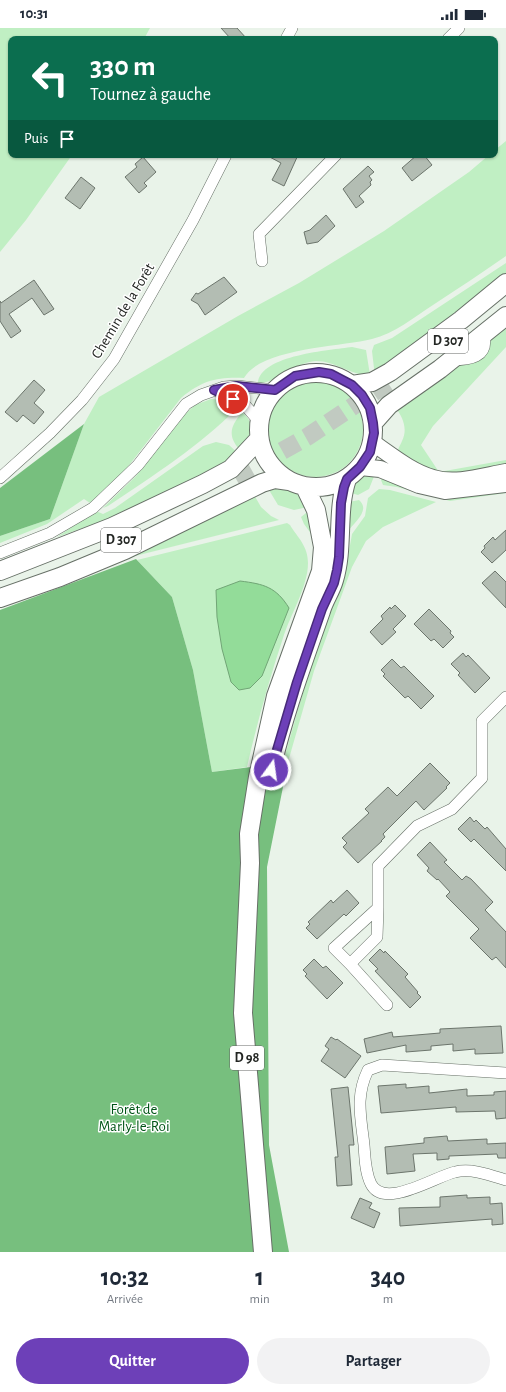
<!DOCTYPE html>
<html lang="fr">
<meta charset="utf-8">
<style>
:root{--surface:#fff;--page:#f2f2f3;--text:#1f2937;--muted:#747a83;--accent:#6d40b8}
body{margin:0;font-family:"Alegreya Sans",sans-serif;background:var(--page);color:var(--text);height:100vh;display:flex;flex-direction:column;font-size:15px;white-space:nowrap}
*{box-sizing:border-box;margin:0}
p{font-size:13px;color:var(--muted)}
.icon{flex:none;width:22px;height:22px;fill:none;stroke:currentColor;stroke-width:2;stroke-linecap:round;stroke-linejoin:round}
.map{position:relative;height:1224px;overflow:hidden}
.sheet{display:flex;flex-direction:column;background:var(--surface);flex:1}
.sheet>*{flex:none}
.hud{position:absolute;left:8px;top:8px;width:490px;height:122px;border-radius:8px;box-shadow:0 1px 3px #0004;background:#0b6e4f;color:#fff;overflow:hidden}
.pin{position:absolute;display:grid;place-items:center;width:34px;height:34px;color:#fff;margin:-17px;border:2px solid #fff;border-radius:50%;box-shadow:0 1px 4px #0007}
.me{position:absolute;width:44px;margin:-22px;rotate:14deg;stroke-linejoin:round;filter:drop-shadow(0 0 3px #0008)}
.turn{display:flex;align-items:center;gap:14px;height:84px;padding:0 16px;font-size:18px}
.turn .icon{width:52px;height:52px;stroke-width:2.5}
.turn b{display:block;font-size:28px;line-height:34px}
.then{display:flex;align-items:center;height:38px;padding:0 16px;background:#0003;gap:8px;font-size:15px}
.eta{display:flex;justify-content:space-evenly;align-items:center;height:68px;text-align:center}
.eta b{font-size:24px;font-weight:600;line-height:28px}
.cta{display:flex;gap:8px;margin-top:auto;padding:8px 16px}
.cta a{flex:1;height:46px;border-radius:24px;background:var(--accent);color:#fff;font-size:16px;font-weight:600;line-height:46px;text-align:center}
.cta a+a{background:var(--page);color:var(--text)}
.status{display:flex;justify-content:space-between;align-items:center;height:28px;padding:0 20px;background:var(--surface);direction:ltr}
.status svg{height:11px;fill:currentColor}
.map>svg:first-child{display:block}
.green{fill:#c0efc3}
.forest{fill:#77bf7e}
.water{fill:#93dc99;stroke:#71a576}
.building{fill:#b3bdb3;stroke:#6c756c}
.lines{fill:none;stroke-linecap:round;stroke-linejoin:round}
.primary-tunnel{stroke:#c1cac1;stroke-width:18;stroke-dasharray:18 9;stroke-linecap:butt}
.street-casing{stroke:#677067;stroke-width:12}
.secondary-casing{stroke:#677067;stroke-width:18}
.primary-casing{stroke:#677067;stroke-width:20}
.street{stroke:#fff;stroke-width:11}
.secondary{stroke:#fff;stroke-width:16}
.primary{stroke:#fff;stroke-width:18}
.route-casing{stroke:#472a78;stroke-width:10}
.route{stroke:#6d40b8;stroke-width:7}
.labels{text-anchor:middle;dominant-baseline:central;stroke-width:3;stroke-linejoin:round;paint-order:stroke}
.shield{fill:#fff;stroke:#656765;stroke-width:1}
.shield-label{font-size:14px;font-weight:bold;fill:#232623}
.street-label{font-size:15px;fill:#232623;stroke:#fff}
.park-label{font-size:15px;fill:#005517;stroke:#fff}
</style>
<div class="status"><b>10:31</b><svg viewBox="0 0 49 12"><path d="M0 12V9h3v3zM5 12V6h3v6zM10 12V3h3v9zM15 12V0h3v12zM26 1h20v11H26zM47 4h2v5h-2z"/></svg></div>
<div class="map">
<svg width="506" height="1224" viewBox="0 0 506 1224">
<rect width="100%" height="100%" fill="#e9f3e9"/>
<path class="green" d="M0 0H150L144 11H11V127H72L26 192 0 224Z
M506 113V228C482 245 457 261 433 277 414 289 394 306 372 311 340 319 261 320 244 350 217 349 203 352 181 370L120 449 90 475 84 471 47 496 0 515V508L50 491 84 396 99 369 238 288 299 255 384 203 469 144 489 127H495V122Z
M506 235V245L375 349 372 323 374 317 392 310Z
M506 296V319L433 398 421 417 439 444 506 432V438L465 446 437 445 398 425C398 419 400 418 402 413 408 401 403 389 395 379Z
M352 319 366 322 370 347C351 348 336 333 316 333 294 334 278 356 258 355 260 327 331 322 352 319Z
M267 401a48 48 0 1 1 96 0a48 48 0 1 1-96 0Z
M211 371 226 372 238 379C200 418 154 447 108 478L103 480 136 448 182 389 195 377Z
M242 384C258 398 251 409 239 421 227 407 231 398 242 384Z
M216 414 229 417 240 427 168 464 115 489 57 509 96 483 103 486 115 480 203 418Z
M367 446H375L369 461 358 467 351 465 357 452Z
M383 447 506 461V465L450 473 397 459 383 457 381 452Z
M266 457C289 460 294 459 308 479L294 482 278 477Z
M379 461 390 462 436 474 383 499 366 513 352 539 314 643 288 734 284 731 313 629 328 588 344 551 352 506 365 488 368 470Z
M253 465 261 479 271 488 279 492 131 529Z
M359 472C371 482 354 495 348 503L349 474Z
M306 485H310L312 507 304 496 301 489Z
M287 495 290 497C298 510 308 518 308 535 308 559 290 587 283 610 269 652 257 695 247 739L212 744 193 642 172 569 137 532Z"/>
<path class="forest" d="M84 396 50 491 0 508V460Z
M136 531 172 569 193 642 212 744 251 739 284 731 288 734 267 839 269 1117 289 1224H0V582Z"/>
<path class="water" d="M240 553C264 556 276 559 289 580L262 648 250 660 239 662 231 654 222 621 217 589 216 562Z"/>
<path class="building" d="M221 0H237L247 11H231Z
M266 127H298L284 158 272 152 281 135Z
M417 127H424L432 137 412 153 402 140Z
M143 129 156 144 144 155 147 158 139 165 125 149 137 139 135 136Z
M368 138 374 144 369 148 372 152 370 154 371 157 359 168 364 174 356 180 343 161Z
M81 149 95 160 80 181 65 170Z
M326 187 335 198 318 214 307 216 304 204 310 202Z
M224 249 237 264 205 287 198 276 191 272 196 265 198 266Z
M34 252 54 281 44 287 32 270 9 286 21 303 11 310 0 293V273L1 275Z
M34 352 45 362 34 375 44 384 34 396 23 387 17 394 5 384Z
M506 502V522L492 535 481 524 485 520 484 518 493 509 495 512Z
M495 543 506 554V580L482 555Z
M395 577 406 588 393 601 396 604 382 617 370 604 383 591 381 588 390 579 391 581Z
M429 581 451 603 450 605 454 609 443 620 434 611 431 613 414 596Z
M463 625 466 629 468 627 490 650 475 665 458 647 460 645 451 636Z
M392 631 401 640 404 638 434 668 421 681 408 668 405 670 383 648 385 646 381 642Z
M430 735 450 755 446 759 447 760 424 782 416 773 383 806 385 809 381 813H382L358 835 343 819 347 815 342 810 369 785 365 781 388 759 397 768Z
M470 789 474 794 476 792 485 801 487 799 506 821V843L474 811 471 814 458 801Z
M430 814 447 832 444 834 462 852 466 848 471 851 493 874 485 882 506 904V940L496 929 492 932 470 910 479 901 446 868 450 864 438 851 437 852 427 843 429 840 417 827Z
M347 862 359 875 346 888 344 886 317 911 306 900 310 896 308 894 331 872 333 875Z
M380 921 384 925 385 923 408 946 405 949 418 964 417 965 421 969 410 980 375 943 378 941 369 932Z
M314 931 323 940 326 938 343 955 327 971 305 948 307 946 303 942Z
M501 998 503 1025 475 1026V1021L453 1023V1016L431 1018V1022L406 1024V1017L367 1025 364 1011 392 1004 393 1009 440 1005V1001Z
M331 1009 336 1012 337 1011 361 1028 345 1050 321 1033 329 1021 325 1018Z
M406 1056V1060L429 1058V1065L467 1061V1068L494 1067V1064L506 1063V1090L496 1091 495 1083 456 1084V1079L381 1085 378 1058Z
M348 1059 354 1117H349L352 1157 337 1158 335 1129H338L331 1061Z
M447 1108 448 1113 487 1111V1116L506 1115V1130H498L497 1126 449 1128V1131L437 1132V1125L413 1126 415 1143 387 1146 385 1119 424 1115V1110Z
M467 1167V1170L490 1169V1176L502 1175 503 1196 492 1197V1191L400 1198 399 1180 440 1179V1169Z
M360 1170 372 1175 369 1180 380 1185 374 1200 351 1190Z"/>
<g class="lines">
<path class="primary-tunnel" d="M235 449 307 409 388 355"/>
<g class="street-casing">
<path id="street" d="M286 11 292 0
M448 11 459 0
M262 233 259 206 336 127
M452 332C469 332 489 330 484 306
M215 362 244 376 259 393
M0 450 50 405 82 372 114 331 193 192 226 127
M0 525 50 505 93 480 138 437 186 376 201 367 224 359 237 358 275 362
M378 880 377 909 350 936 334 920 378 880V838L417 798 452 781 482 750V693L506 669
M350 936 387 977
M506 1045 382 1037 368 1042C355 1069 361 1089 364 1117 365 1129 365 1144 371 1156 384 1182 436 1148 455 1144 472 1140 490 1147 506 1152"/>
</g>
<g class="secondary-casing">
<path id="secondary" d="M373 415C391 427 411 444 433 450 456 457 483 448 506 444
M360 439 380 441 419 457 445 463 506 456"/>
</g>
<g class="primary-casing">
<path id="primary" d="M259 402a57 57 0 1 1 114 0a57 57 0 1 1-114 0Z
M352 357 372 354 390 344 461 292 506 255
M373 395 389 377 440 341 506 288
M0 543 112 499 203 456 231 441 259 411
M0 570 60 549 125 522 262 455 275 451 289 453
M271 742C283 688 303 635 321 583 324 572 331 563 334 552 344 519 336 483 347 451
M263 1224 243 985 250 835 249 806 258 749 276 668 321 543 323 519 316 482 305 459"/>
</g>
<use href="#street" class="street"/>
<use href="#secondary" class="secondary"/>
<use href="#primary" class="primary"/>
</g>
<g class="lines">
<g class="route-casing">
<path id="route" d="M233 371 214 362 237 358 275 362 295 348 319 344 331 346 352 357 362 367 370 380 373 395 374 405 370 424 360 439 347 451 344 459 341 475 339 529 337 542 334 555 322 581 297 654 271 742"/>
</g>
<use href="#route" class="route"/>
</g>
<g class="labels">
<g class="shield">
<rect x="428" y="301" width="40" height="24" rx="3"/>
<rect x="101" y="500" width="40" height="24" rx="3"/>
<rect x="230" y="1018" width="34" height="24" rx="3"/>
</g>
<g class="shield-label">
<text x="448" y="313">D 307</text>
<text x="121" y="512">D 307</text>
<text x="247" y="1030">D 98</text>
</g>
<g class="street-label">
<text transform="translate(123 283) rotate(-59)">Chemin de la Forêt</text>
</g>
<g class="park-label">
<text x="134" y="1081">Forêt de<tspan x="134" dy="17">Marly-le-Roi</tspan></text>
</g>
</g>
</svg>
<div class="pin" style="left:233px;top:371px;background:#d93025"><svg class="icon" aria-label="arrive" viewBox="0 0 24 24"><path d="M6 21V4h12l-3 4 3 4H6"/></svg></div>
<svg class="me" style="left:271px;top:742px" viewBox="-20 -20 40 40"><circle r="17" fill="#6d40b8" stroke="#fff" stroke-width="3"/><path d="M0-11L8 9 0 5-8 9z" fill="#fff"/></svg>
<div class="hud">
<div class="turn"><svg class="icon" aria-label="left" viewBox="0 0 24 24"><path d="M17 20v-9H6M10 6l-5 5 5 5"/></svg><div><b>330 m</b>Tournez à gauche</div></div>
<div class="then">Puis<svg class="icon" aria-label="arrive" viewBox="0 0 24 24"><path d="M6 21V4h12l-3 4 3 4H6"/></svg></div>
</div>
</div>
<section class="sheet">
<div class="eta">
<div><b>10:32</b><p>Arrivée</p></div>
<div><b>1</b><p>min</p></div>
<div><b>340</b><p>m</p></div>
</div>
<div class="cta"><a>Quitter</a><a>Partager</a></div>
</section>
